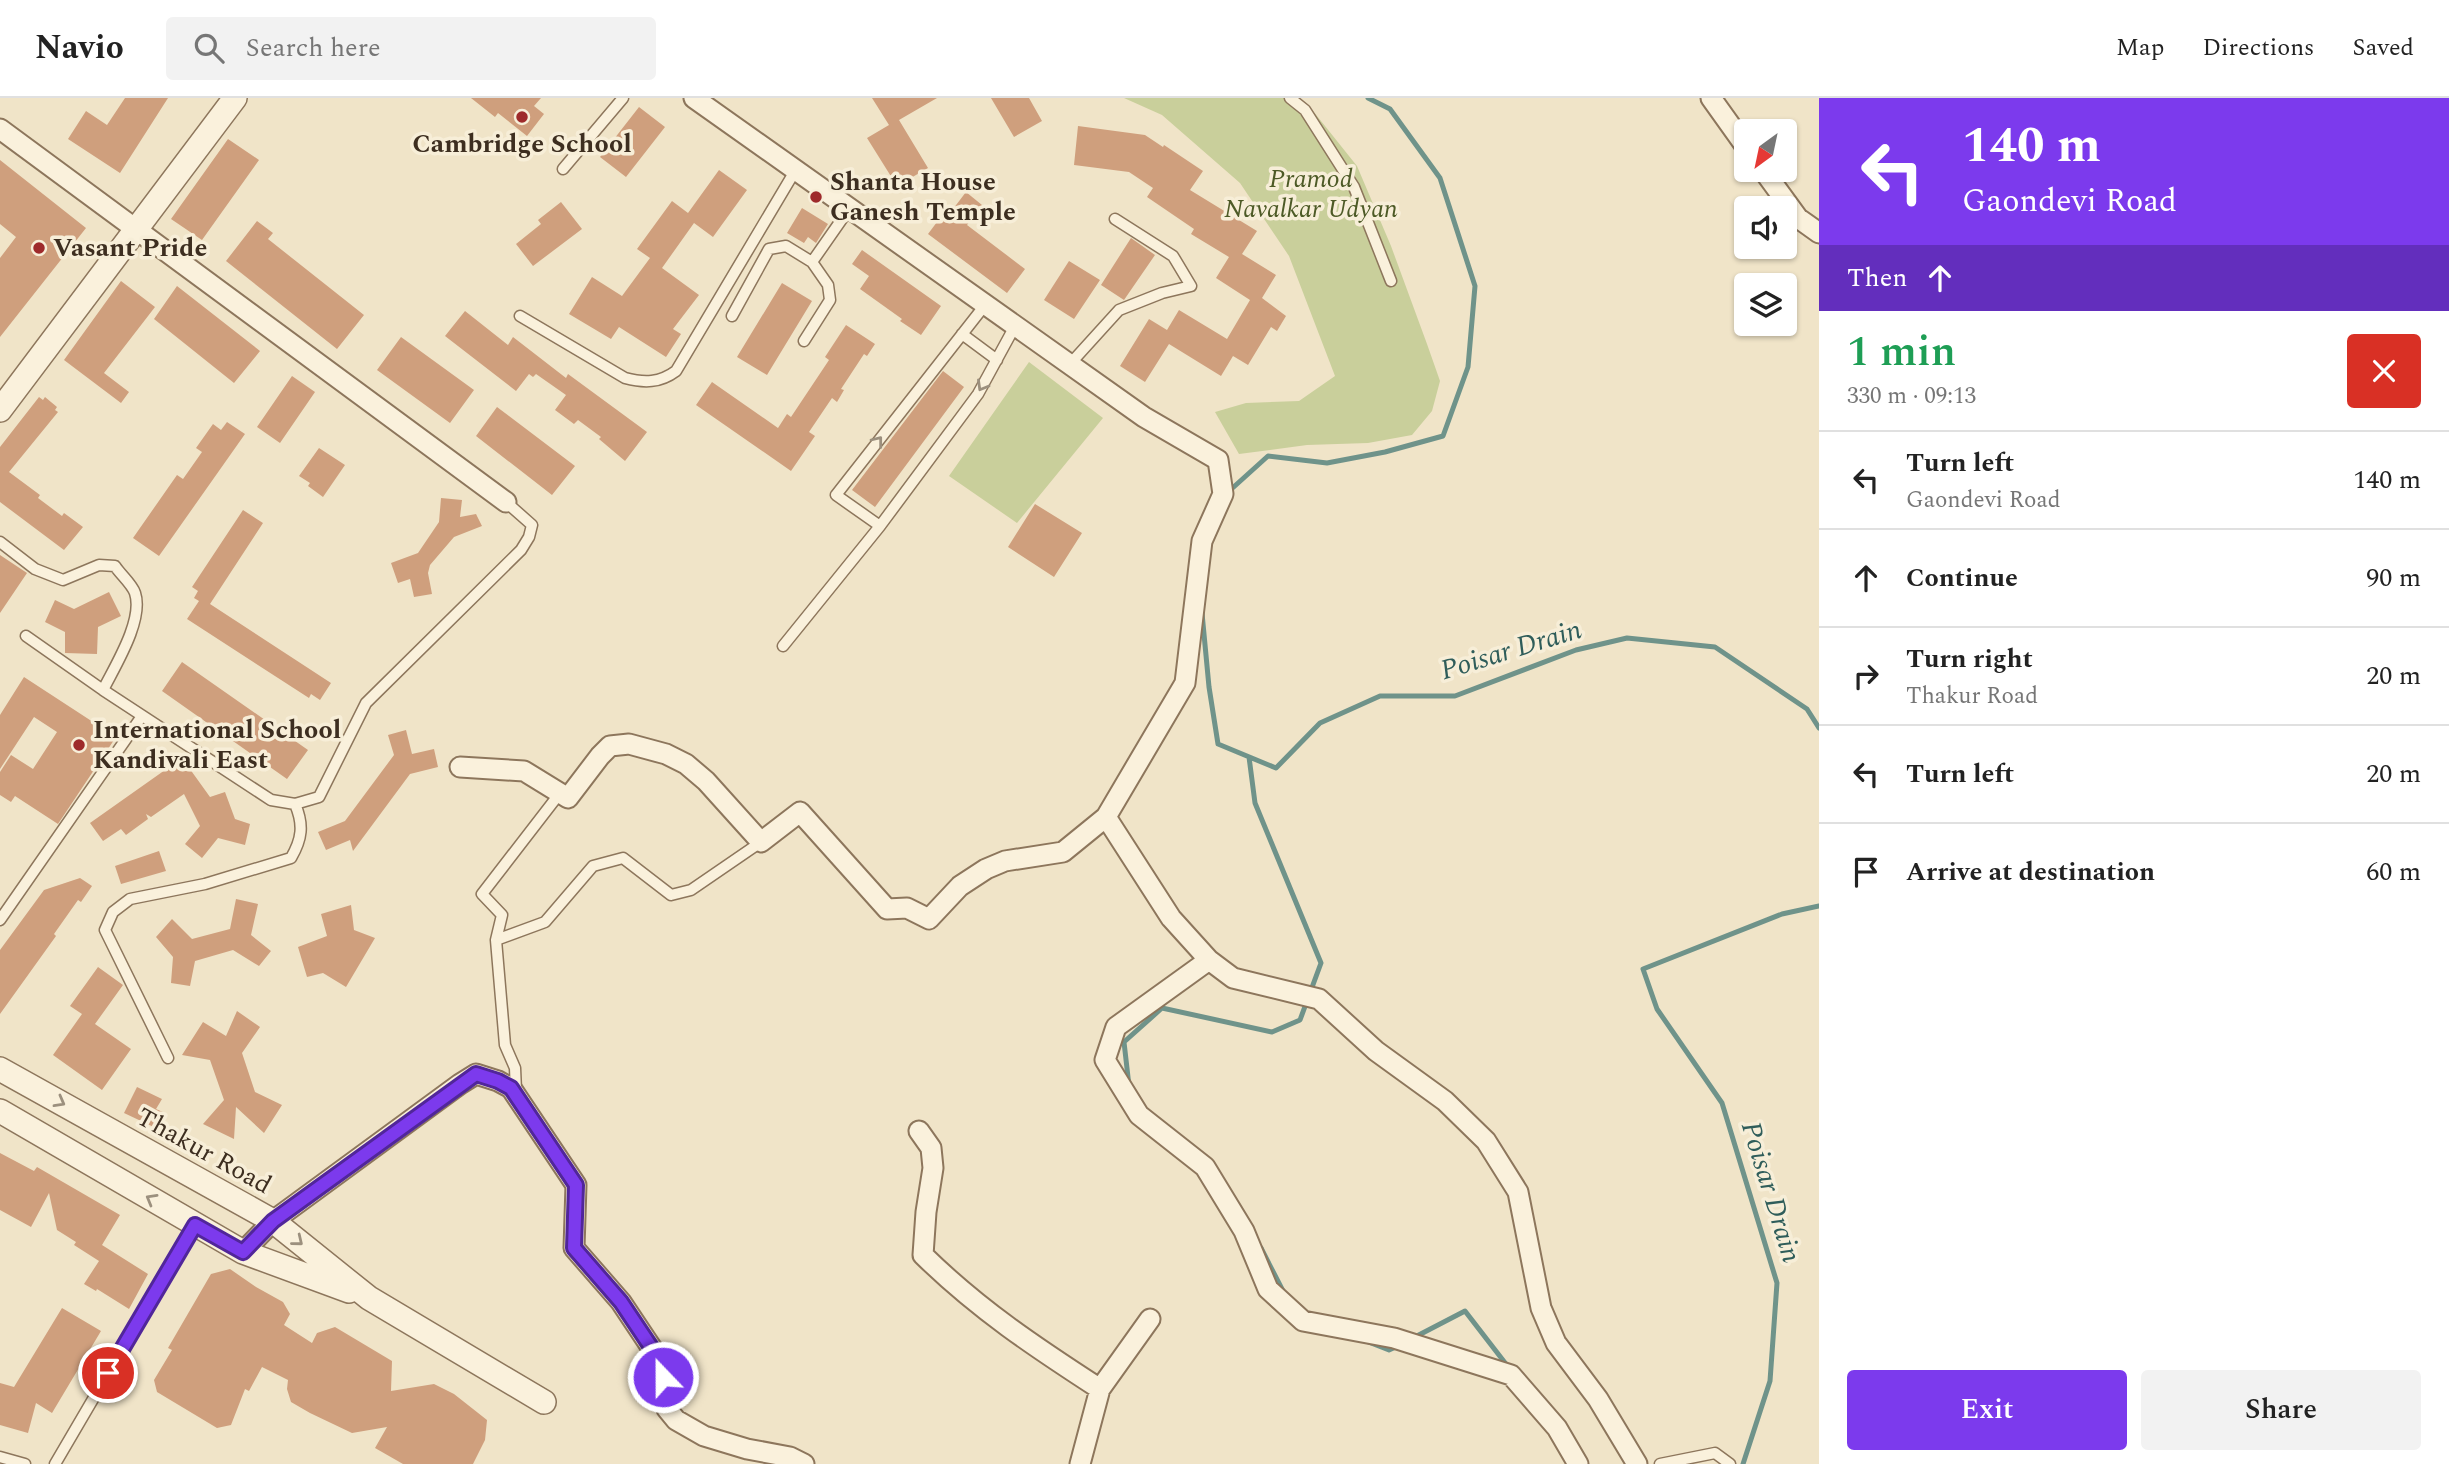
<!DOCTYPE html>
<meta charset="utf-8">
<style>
:root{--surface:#fff;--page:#f2f2f2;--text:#222;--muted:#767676;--line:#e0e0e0;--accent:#7c3aed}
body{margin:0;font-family:Spectral,serif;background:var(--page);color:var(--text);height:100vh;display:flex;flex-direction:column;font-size:26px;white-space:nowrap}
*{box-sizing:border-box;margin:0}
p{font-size:23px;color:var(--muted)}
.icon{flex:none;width:38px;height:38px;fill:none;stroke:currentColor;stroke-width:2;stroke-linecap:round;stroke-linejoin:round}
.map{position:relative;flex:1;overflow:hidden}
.details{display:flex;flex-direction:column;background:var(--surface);width:630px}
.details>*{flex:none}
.hud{background:#7c3aed;color:#fff;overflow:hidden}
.needle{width:46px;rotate:213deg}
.buttons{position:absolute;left:1734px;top:21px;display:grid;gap:14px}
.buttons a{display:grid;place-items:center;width:63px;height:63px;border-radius:7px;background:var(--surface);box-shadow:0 2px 5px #0004;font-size:35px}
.pin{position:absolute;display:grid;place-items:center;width:60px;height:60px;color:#fff;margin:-30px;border:4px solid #fff;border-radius:50%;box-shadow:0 2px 7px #0007}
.me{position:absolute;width:77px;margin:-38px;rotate:338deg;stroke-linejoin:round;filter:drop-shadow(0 0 5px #0008)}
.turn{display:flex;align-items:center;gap:24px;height:147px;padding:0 28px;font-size:32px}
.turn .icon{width:91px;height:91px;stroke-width:2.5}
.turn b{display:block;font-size:49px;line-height:60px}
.then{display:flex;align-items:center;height:66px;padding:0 28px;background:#0003;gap:14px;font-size:26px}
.round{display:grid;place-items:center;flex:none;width:74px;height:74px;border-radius:7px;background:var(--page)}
.headline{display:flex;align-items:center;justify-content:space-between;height:119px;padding:0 28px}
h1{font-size:42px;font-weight:600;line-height:52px;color:#1e9e55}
.cta{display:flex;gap:14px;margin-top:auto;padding:14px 28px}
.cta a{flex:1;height:80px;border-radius:7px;background:var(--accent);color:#fff;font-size:28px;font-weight:600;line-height:80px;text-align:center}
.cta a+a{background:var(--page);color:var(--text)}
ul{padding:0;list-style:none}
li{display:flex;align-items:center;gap:21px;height:98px;padding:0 28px;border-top:2px solid var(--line)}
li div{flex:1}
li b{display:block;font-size:26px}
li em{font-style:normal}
header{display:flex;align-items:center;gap:42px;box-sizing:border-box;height:98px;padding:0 35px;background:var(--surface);border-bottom:2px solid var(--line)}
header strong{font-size:33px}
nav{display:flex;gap:38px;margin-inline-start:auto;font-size:24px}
.search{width:490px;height:63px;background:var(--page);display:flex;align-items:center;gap:18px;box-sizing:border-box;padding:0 24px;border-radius:7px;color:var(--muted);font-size:26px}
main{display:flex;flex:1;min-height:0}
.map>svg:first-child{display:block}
.green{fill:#c9cf9b}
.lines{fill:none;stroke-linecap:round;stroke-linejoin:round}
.stream{stroke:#6f938a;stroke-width:5}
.building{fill:#cf9f7d}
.service-casing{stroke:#8d765c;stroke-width:13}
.minor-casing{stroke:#8d765c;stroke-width:23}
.tertiary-casing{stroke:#8d765c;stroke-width:26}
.service{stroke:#faf1dc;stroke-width:10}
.minor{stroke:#faf1dc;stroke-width:19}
.tertiary{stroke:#faf1dc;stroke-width:23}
.oneway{stroke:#9c907e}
.route-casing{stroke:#51269a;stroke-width:18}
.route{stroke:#7c3aed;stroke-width:12}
.poi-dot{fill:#9e2a2b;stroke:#f7eed8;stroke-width:2.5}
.labels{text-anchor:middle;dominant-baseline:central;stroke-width:7;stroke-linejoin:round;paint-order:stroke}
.poi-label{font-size:26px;font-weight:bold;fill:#3d2e20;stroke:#f7eed8;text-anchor:start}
.park-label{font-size:26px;font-style:italic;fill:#4d5a26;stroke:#f7eed8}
.street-label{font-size:26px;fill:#3d2e20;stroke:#f7eed8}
.water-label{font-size:28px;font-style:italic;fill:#2f5d5a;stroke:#f7eed8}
</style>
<header>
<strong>Navio</strong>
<div class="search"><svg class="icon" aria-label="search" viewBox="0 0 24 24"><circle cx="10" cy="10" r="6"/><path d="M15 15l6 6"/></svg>Search here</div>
<nav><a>Map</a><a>Directions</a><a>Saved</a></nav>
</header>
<main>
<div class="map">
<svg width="1819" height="1366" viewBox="0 0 1819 1366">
<rect width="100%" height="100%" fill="#f0e4c8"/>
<path class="green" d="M1124 0H1298L1313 13 1357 68 1391 148 1427 246 1440 283 1432 313 1412 337 1368 345 1307 347 1239 356 1215 314 1246 305 1299 303 1335 278 1289 158 1240 85 1162 17Z
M1029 264 1103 320 1017 425 949 378Z"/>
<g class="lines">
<path class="stream" d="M1227 395 1268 358 1327 365 1385 354 1443 338 1468 269 1475 188 1440 80 1390 11 1368 0
M1202 515 1209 589 1218 646 1276 670 1320 625 1380 598H1455L1576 552 1627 540 1715 549 1807 611 1819 630
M1129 988 1124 944 1162 910 1272 934 1300 922 1321 865 1255 705 1249 659
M1261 1150 1285 1197
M1413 1240 1465 1213 1509 1270
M1366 1243 1389 1252 1398 1248
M1743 1366 1770 1283 1777 1185 1722 1005 1657 911 1643 871 1782 816 1819 808"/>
</g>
<path class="building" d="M125 0H168L120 75 68 41 86 13 107 27Z
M471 0H541L534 8 544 16 527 38 498 15 495 19Z
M872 0H937L899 22 928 70 897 88 867 40 889 27Z
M991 0H1029L1042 23 1014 39Z
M639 9 665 29 626 79 600 59Z
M1078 28 1145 37 1163 49 1164 47 1203 73 1190 92 1257 133 1242 156 1276 177 1262 200 1286 218 1277 233 1271 229 1248 267 1233 258 1221 278 1169 246 1145 284 1120 268 1149 221 1167 232 1179 212 1227 241 1250 202 1216 180 1229 159 1191 136 1194 131 1147 99 1153 90 1129 74 1074 67Z
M228 41 259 62 202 142 171 121Z
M0 62 86 130 0 239V160L16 139 0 126Z
M719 72 747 92 713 139 694 125 662 170 699 197 673 231 681 236 666 259 619 229 611 241 569 216 592 179 622 198 650 160 637 151 672 103 688 115Z
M966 94 982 107 967 127 1025 171 1007 195 928 136 946 112 950 115Z
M561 104 582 131 533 168 516 146 541 126 538 122Z
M802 110 828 126 816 145 808 139 804 145 787 135Z
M257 123 273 135 268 141 364 217 337 251 226 163Z
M1131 140 1155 157 1124 202 1101 187Z
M862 152 941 208 921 237 900 223 902 221 860 191 869 178 852 166Z
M1069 163 1100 182 1074 221 1044 202Z
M121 183 155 209 104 275 129 294 121 305 64 262Z
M782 185 812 203 767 277 737 259Z
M177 188 260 253 234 285 154 221Z
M465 213 508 247 513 239 566 280 568 276 647 334 625 363 599 341 601 339 578 322 574 326 555 312 566 297 536 276 533 279 529 276 516 293 445 238Z
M846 227 875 246 867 258 864 256 841 291 844 292 837 304 832 300 809 334 815 338 791 373 696 307 712 284 778 330 787 316 791 319 829 262 825 259Z
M401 239 474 292 450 325 377 272Z
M943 273 964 289 875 409 852 392Z
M292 278 315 294 280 345 257 329Z
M39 299 43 302 45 299 57 309 55 312 58 314 9 374 40 397 38 400 62 418 64 415 83 429 64 452 0 404V349Z
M497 309 575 368 552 397 476 338Z
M227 324 245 336 159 458 133 440 177 377 183 381 202 354 196 350 213 326 221 332Z
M319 350 345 367 323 399 308 388 310 385 299 378Z
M441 400 462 402 460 419 476 416 482 428 454 439 430 467 428 475 432 496 414 499 410 481 398 485 391 465 418 455 439 424Z
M1035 406 1082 435 1054 479 1008 449Z
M243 412 263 425 210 506 331 585 320 602 311 596 309 600 187 521 199 503 194 500 198 493 192 489Z
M0 457 27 475 0 515Z
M109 494 121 518 98 529 97 556 65 555V534L45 524 55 502 74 511Z
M182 564 308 652 287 681 162 593Z
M24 579 116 639 58 726 15 698 11 704 0 697V674L11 657 33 671 57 634 34 619 0 671V617Z
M406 632 412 656 434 651 438 669 410 676 353 753 350 742 326 752 318 734 345 723 394 657 388 637Z
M182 660 210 699 225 694 235 721 250 726 245 747 218 740 202 760 185 746 200 728 184 696 151 719 146 716 148 721 126 737 121 731 103 743 90 725Z
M159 753 166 773 121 786 115 768Z
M80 780 92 788 81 804 78 802 54 836 56 838 0 916V852L44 792Z
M236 801 258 806 251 837 271 853 259 868 233 852 195 863 190 888 171 885 173 859 156 839 172 821 192 841 230 831Z
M351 807 354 832 375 840 346 889 323 875 307 879 298 849 327 838 321 816Z
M98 869 123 887 95 926 131 951 102 992 53 957 82 916 70 908Z
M237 913 260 929 242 955 255 994 282 1007 264 1035 236 1009 234 1041 203 1026 224 1002 210 962 182 957 203 924 226 938Z
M137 989 162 1001 156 1011 165 1015 158 1031 124 1015Z
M0 1055 34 1073 37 1069 120 1117 102 1147 148 1176 129 1211 97 1191 96 1193 84 1186 99 1163 74 1147 76 1144 57 1132 49 1095 31 1129 0 1112Z
M230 1171 256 1189 283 1204 290 1216 284 1227 312 1245 317 1235 335 1229 392 1263 391 1293 434 1286 454 1296 487 1322 485 1342 473 1366H403L375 1350 387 1329 352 1335 310 1315 291 1304 287 1291 288 1282 262 1269 249 1293 245 1291 231 1327 217 1330 157 1294 154 1282 172 1252 168 1250 211 1176Z
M62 1210 101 1233 52 1315 36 1305 28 1335 0 1327V1285L14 1289Z"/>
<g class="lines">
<g class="service-casing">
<path id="service" d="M1290 0 1305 12 1354 89 1391 183
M563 71 623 0
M520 218 625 280C644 285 660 285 676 273L795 73
M732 218 769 151 786 148 812 164
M962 236 997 262
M804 243 830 202 828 187 812 164 849 111
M1070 266 1119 212 1162 195 1191 188 1173 158 1115 121
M880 428 836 397 985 207
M0 444 35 471 63 482 99 467 115 468C120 476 132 486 135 495 144 522 115 568 103 592L271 702 295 706 319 699 366 605 521 452 529 439 532 427 506 404
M26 538 103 592
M783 548 880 428 978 296 1015 228
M0 822 142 618
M496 842 545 824 593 768 623 760 671 797 691 792 761 744
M168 960 105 832 113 814 130 801 205 786 291 760C302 741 304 727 295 706
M516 993 515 970 505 947 496 842 502 817 482 796 560 695
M0 1359 25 1366
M55 1366 195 1127
M1660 1366 1715 1355 1730 1366"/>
</g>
<g class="minor-casing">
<path id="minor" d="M1711 0 1746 49
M0 31 506 404
M1763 72 1798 120 1819 135
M460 669 524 673 568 700 600 658 610 648 629 646 666 656 686 666 706 683 761 744 800 714 887 811 907 810 929 821 960 788 986 771 1005 763 1063 754 1106 719 1185 585 1202 443 1223 396 1218 362 1144 319 694 0
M1106 719 1171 820 1209 862 1233 880 1319 901 1376 953 1445 1003 1486 1043 1518 1094 1541 1210 1556 1245 1598 1301 1637 1366
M1209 862 1116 929 1105 962 1139 1017 1205 1069 1244 1133 1268 1191 1303 1223 1394 1240 1511 1277 1557 1330 1578 1366
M919 1033 931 1050 933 1070 926 1114 923 1157C978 1211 1035 1249 1100 1291
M243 1154 273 1123 460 986 476 976 498 983 511 990 576 1087 574 1150 621 1204 661 1264 667 1311 676 1322 704 1338 747 1351 790 1359 804 1366
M1080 1366 1100 1291 1150 1221"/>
</g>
<g class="tertiary-casing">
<path id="tertiary" d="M0 312 235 0
M0 971 273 1123 369 1200 544 1304
M0 1013 243 1154 349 1193"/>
</g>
<use href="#service" class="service"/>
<use href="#minor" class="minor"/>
<use href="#tertiary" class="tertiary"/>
</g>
<defs><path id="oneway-chevron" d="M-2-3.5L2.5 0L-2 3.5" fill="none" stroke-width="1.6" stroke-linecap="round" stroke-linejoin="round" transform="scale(1.75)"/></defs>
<g class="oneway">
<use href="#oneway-chevron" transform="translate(982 288) rotate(120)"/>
<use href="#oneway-chevron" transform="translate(878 343) rotate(-52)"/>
<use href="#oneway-chevron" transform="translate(60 1004) rotate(29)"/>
<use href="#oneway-chevron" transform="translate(151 1101) rotate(-150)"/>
<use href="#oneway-chevron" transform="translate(298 1143) rotate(39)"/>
</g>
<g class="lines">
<g class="route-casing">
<path id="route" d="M108 1275 195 1127 243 1154 273 1123 476 976 498 983 511 990 576 1087 574 1150 621 1204 661 1264 663 1279"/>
</g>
<use href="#route" class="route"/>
</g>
<g class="poi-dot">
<circle cx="522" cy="19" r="7"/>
<circle cx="816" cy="99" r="7"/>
<circle cx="39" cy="150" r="7"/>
<circle cx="79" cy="647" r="7"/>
</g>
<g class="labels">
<g class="poi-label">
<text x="522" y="46" text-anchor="middle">Cambridge School</text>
<text x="830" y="84">Shanta House<tspan x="830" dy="30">Ganesh Temple</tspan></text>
<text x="53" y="150">Vasant Pride</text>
<text x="93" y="632">International School<tspan x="93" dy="30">Kandivali East</tspan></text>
</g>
<g class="park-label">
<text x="1311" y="81">Pramod<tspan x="1311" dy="30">Navalkar Udyan</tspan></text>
</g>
<g class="street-label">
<text transform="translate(204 1053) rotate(29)">Thakur Road</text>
</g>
<g class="water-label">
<text transform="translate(1511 552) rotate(-17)">Poisar Drain</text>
<text transform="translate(1771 1094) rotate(73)">Poisar Drain</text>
</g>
</g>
</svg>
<div class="buttons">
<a><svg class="needle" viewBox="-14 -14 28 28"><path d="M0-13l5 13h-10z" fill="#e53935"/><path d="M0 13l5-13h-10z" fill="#767676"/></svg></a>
<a><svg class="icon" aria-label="sound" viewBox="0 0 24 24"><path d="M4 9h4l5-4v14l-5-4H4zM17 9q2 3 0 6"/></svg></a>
<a><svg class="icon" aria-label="layers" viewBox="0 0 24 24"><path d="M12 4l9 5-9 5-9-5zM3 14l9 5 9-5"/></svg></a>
</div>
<div class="pin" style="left:108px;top:1275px;background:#d93025"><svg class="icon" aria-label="arrive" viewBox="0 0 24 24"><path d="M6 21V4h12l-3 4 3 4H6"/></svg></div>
<svg class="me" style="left:663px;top:1279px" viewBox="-20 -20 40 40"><circle r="17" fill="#7c3aed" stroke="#fff" stroke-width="3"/><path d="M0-11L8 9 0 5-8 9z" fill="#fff"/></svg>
</div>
<section class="details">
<div class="hud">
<div class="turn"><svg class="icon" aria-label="left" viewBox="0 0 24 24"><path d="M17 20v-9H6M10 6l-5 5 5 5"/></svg><div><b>140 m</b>Gaondevi Road</div></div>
<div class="then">Then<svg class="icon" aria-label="ahead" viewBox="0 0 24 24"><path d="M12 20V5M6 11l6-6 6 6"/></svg></div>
</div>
<div class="headline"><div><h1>1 min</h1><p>330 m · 09:13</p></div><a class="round" style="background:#d93025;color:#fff"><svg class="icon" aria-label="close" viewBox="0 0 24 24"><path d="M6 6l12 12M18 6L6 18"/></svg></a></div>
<ul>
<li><svg class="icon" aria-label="left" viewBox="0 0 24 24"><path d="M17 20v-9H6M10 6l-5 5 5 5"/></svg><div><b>Turn left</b><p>Gaondevi Road</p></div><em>140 m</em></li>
<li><svg class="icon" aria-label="ahead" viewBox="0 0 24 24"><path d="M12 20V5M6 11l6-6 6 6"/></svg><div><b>Continue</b></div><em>90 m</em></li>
<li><svg class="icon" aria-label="right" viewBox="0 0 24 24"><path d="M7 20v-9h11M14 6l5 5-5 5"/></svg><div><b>Turn right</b><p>Thakur Road</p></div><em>20 m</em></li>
<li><svg class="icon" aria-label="left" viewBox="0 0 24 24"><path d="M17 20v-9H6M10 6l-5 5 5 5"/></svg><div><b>Turn left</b></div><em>20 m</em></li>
<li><svg class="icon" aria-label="arrive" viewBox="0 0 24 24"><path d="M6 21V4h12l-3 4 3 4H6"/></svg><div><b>Arrive at destination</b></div><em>60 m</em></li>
</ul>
<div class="cta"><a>Exit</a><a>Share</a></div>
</section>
</main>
